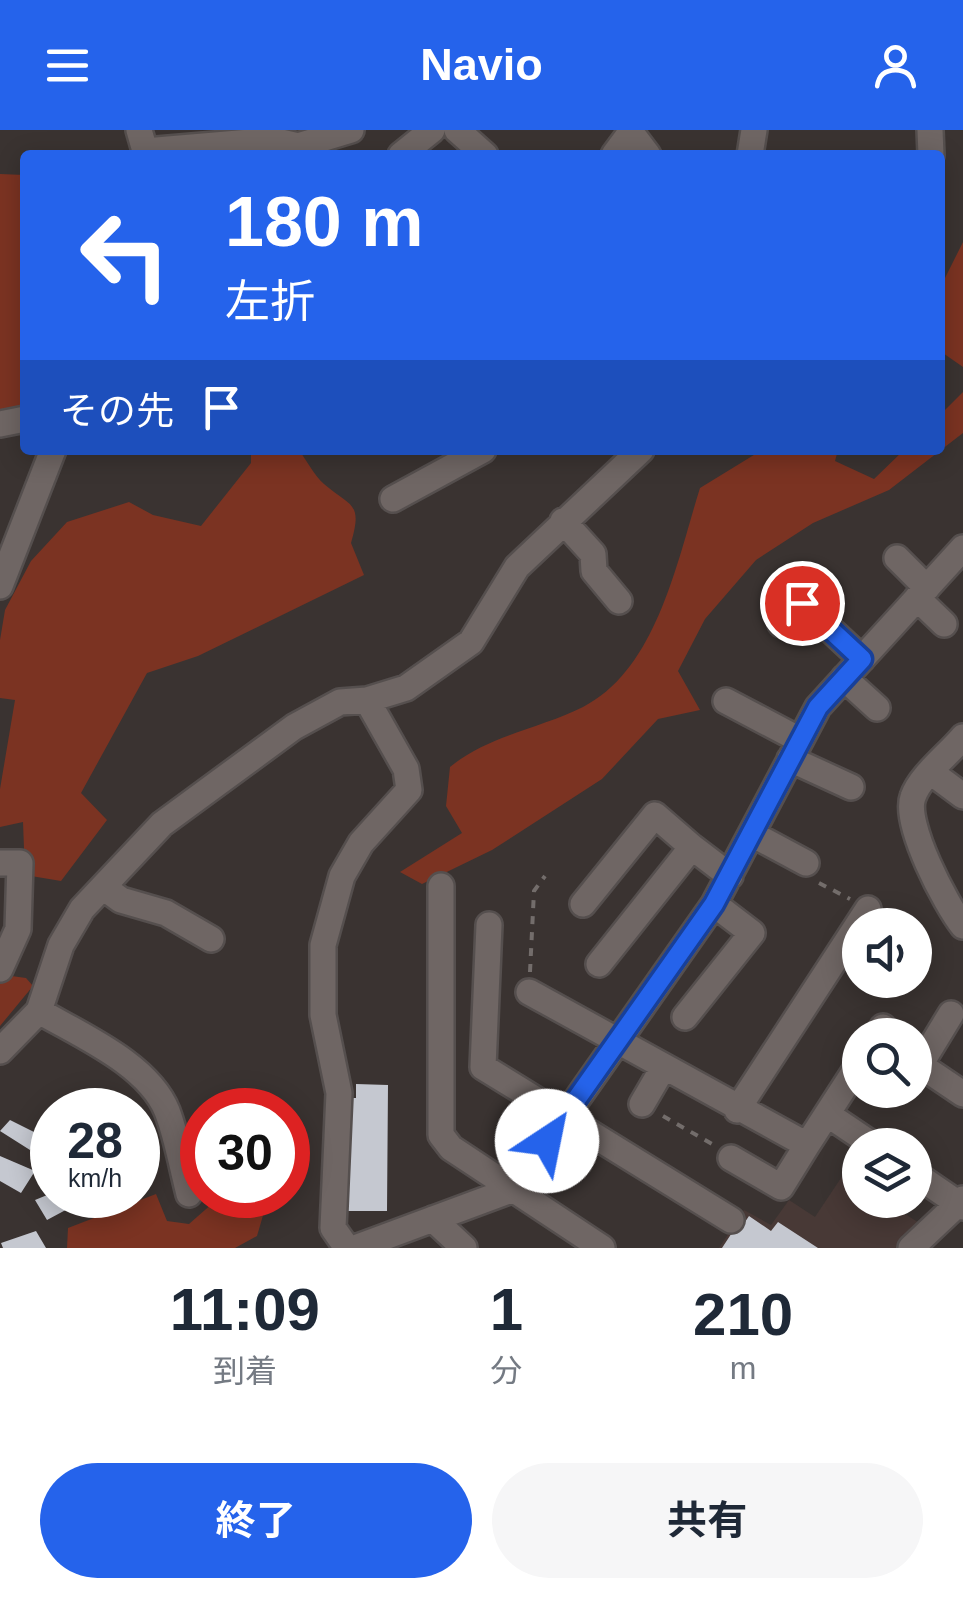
<!DOCTYPE html>
<html lang="ja">
<meta charset="utf-8">
<style>
:root{--surface:#fff;--page:#f6f6f7;--text:#1f2937;--muted:#747a83;--accent:#2563eb}
body{margin:0;font-family:Arial,"Noto Sans JP",sans-serif;background:var(--page);color:var(--text);height:100vh;display:flex;flex-direction:column;font-size:38px;white-space:nowrap}
*{box-sizing:border-box;margin:0}
p{font-size:32px;color:var(--muted)}
.icon{flex:none;width:55px;height:55px;fill:none;stroke:currentColor;stroke-width:2;stroke-linecap:round;stroke-linejoin:round}
.map{position:relative;height:1118px;overflow:hidden}
.details{display:flex;flex-direction:column;background:var(--surface);flex:1}
.details>*{flex:none}
.guide{position:absolute;left:20px;top:20px;width:925px;height:305px;border-radius:10px;box-shadow:0 5px 25px #0003;background:#2563eb;color:#fff;overflow:hidden}
.tools{position:absolute;left:842px;top:778px;display:grid;gap:20px}
.tools a{display:grid;place-items:center;width:90px;height:90px;border-radius:50%;background:var(--surface);box-shadow:0 5px 25px #0003;font-size:50px}
.speed{position:absolute;left:30px;top:958px;display:flex;gap:20px;font-size:50px;font-weight:700;text-align:center}
.speed>*{display:grid;place-content:center;width:130px;height:130px;border-radius:50%;background:var(--surface);box-shadow:0 5px 25px #0003;line-height:1}
.speed small{font-size:25px;font-weight:400}
.speed .limit{border:15px solid #d22;background:#fff;color:#111}
.pin{position:absolute;display:grid;place-items:center;width:85px;height:85px;color:#fff;margin:-42px;border:5px solid #fff;border-radius:50%;box-shadow:0 2px 10px #0007}
.me{position:absolute;width:110px;margin:-55px;rotate:34deg;stroke-linejoin:round;filter:drop-shadow(0 0 8px #0008)}
.turn{display:flex;align-items:center;gap:35px;height:210px;padding:0 40px;font-size:45px}
.turn .icon{width:130px;height:130px;stroke-width:2.5}
.turn b{display:block;font-size:70px;line-height:85px}
.then{display:flex;align-items:center;height:95px;padding:0 40px;background:#0003;gap:20px;font-size:38px}
.eta{display:flex;justify-content:space-evenly;align-items:center;height:170px;text-align:center}
.eta b{font-size:60px;font-weight:700;line-height:70px}
.cta{display:flex;gap:20px;margin-top:auto;padding:20px 40px}
.cta a{flex:1;height:115px;border-radius:60px;background:var(--accent);color:#fff;font-size:40px;font-weight:700;line-height:115px;text-align:center}
.cta a+a{background:var(--page);color:var(--text)}
header{display:flex;justify-content:space-between;align-items:center;height:130px;padding:0 40px;background:var(--accent);color:#fff;font-size:45px;font-weight:700}
.map>svg:first-child{display:block}
.built{fill:#483936}
.green{fill:#7b3322}
.building{fill:#c5c8d0}
.lines{fill:none;stroke-linecap:round;stroke-linejoin:round}
.minor-casing{stroke:#554f4e;stroke-width:30}
.path{stroke:#736d6b;stroke-width:4;stroke-dasharray:8 8;stroke-linecap:butt}
.minor{stroke:#6f6664;stroke-width:25}
.route-casing{stroke:#184099;stroke-width:25}
.route{stroke:#2563eb;stroke-width:18}
</style>
<header><svg class="icon" aria-label="menu" viewBox="0 0 24 24"><path d="M4 6h16M4 12h16M4 18h16"/></svg>Navio<svg class="icon" aria-label="person" viewBox="0 0 24 24"><circle cx="12" cy="8" r="4"/><path d="M4 21q1-7 8-7t8 7"/></svg></header>
<div class="map">
<svg width="963" height="1118" viewBox="0 0 963 1118">
<rect width="100%" height="100%" fill="#3a3331"/>
<path class="built" d="M843 1045 860 1056V1070H883L924 1096 901 1118H719L744 1080 771 1095 789 1070 815 1087Z"/>
<path class="green" d="M0 44 25 45V277L0 283Z
M963 112V237L940 221V158Z
M963 262V303L889 360 813 393 756 430 705 489 678 541 700 580 658 589 602 649 492 720 422 754 400 742 462 703 446 676 450 637C489 605 539 599 583 577 657 539 677 431 700 358L762 320H838L835 331 874 349 904 320H940V285Z
M251 320H299C307 331 314 345 324 354 351 377 363 372 351 413L364 445 198 526 147 543 81 663 107 690 61 751 25 745 23 692 0 697V659L15 570 0 568V510L5 480 31 431 67 392 129 372 153 385 201 396 251 333Z
M4 845 26 848 33 856 0 896V847Z
M156 1064 167 1091 189 1094 222 1065H269L257 1106 235 1118H67L68 1098Z"/>
<path class="building" d="M356 954 388 955 387 1081H347L348 968H356Z
M10 990 42 1006 30 1020 0 1001Z
M0 1026 35 1041 21 1063 0 1051Z
M52 1063 69 1065 75 1075 47 1090 35 1070Z
M82 1065H129L88 1081Z
M749 1086 771 1101 778 1092 818 1118H722L741 1089 745 1092Z
M36 1101 46 1118H3L1 1113Z"/>
<g class="lines">
<g class="minor-casing">
<path id="minor" d="M139 0 145 21 273 10 298 16 351 0
M457 0 485 25
M629 0 648 25
M930 0 931 25
M401 25 432 0
M614 25 631 2
M750 25 754 0
M0 294 25 289
M393 369 483 320
M563 391 593 424 594 441 619 471
M897 428 927 458
M0 456 53 320
M917 468 944 494
M781 494 802 473 862 529
M844 548 877 578
M726 571 800 610
M963 607C949 624 920 646 913 667 903 693 946 775 963 796
M790 629 851 657
M932 643 963 666
M752 704 806 733
M0 733H20L18 799 0 839
M441 756V1005L451 1018 602 1118
M103 757 121 770 166 783 211 809
M583 774 655 685 692 717
M489 795 483 937 731 1090
M599 834 692 717 730 746
M529 862 807 1015 860 933
M39 881C80 905 148 934 167 981 177 1007 182 1037 189 1064
M951 884 920 935 963 964
M685 887 752 803 714 774
M878 905 883 897
M0 921 39 881 61 815 82 779 162 694 294 597 340 572 367 570 406 558 471 512 517 437 641 320
M642 974 663 938
M737 980 868 779
M827 984 873 1015
M731 1028 781 1057 807 1015
M915 1044 963 1077
M433 1089 464 1118
M347 1118 333 1098 339 963 323 885V815L342 746 361 713 409 660 406 639 367 570
M355 1118 514 1059 714 774 818 577 963 418
M911 1118 963 1069"/>
</g>
<path class="path" d="M819 753 850 769
M530 842 534 761 545 746
M663 986 712 1014"/>
<use href="#minor" class="minor"/>
</g>
<g class="lines">
<g class="route-casing">
<path id="route" d="M547 1011 714 774 818 577 862 529 802 473"/>
</g>
<use href="#route" class="route"/>
</g>
</svg>
<div class="tools">
<a><svg class="icon" aria-label="sound" viewBox="0 0 24 24"><path d="M4 9h4l5-4v14l-5-4H4zM17 9q2 3 0 6"/></svg></a>
<a><svg class="icon" aria-label="search" viewBox="0 0 24 24"><circle cx="10" cy="10" r="6"/><path d="M15 15l6 6"/></svg></a>
<a><svg class="icon" aria-label="layers" viewBox="0 0 24 24"><path d="M12 4l9 5-9 5-9-5zM3 14l9 5 9-5"/></svg></a>
</div>
<div class="speed"><div>28<small>km/h</small></div><div class="limit">30</div></div>
<div class="pin" style="left:802px;top:473px;background:#d93025"><svg class="icon" aria-label="arrive" viewBox="0 0 24 24"><path d="M6 21V4h12l-3 4 3 4H6"/></svg></div>
<svg class="me" style="left:547px;top:1011px" viewBox="-20 -20 40 40"><circle r="19" fill="#fff"/><path d="M0-13L10 11 0 6-10 11z" fill="#2563eb"/></svg>
<div class="guide">
<div class="turn"><svg class="icon" aria-label="left" viewBox="0 0 24 24"><path d="M17 20v-9H6M10 6l-5 5 5 5"/></svg><div><b>180 m</b>左折</div></div>
<div class="then">その先<svg class="icon" aria-label="arrive" viewBox="0 0 24 24"><path d="M6 21V4h12l-3 4 3 4H6"/></svg></div>
</div>
</div>
<section class="details">
<div class="eta">
<div><b>11:09</b><p>到着</p></div>
<div><b>1</b><p>分</p></div>
<div><b>210</b><p>m</p></div>
</div>
<div class="cta"><a>終了</a><a>共有</a></div>
</section>
